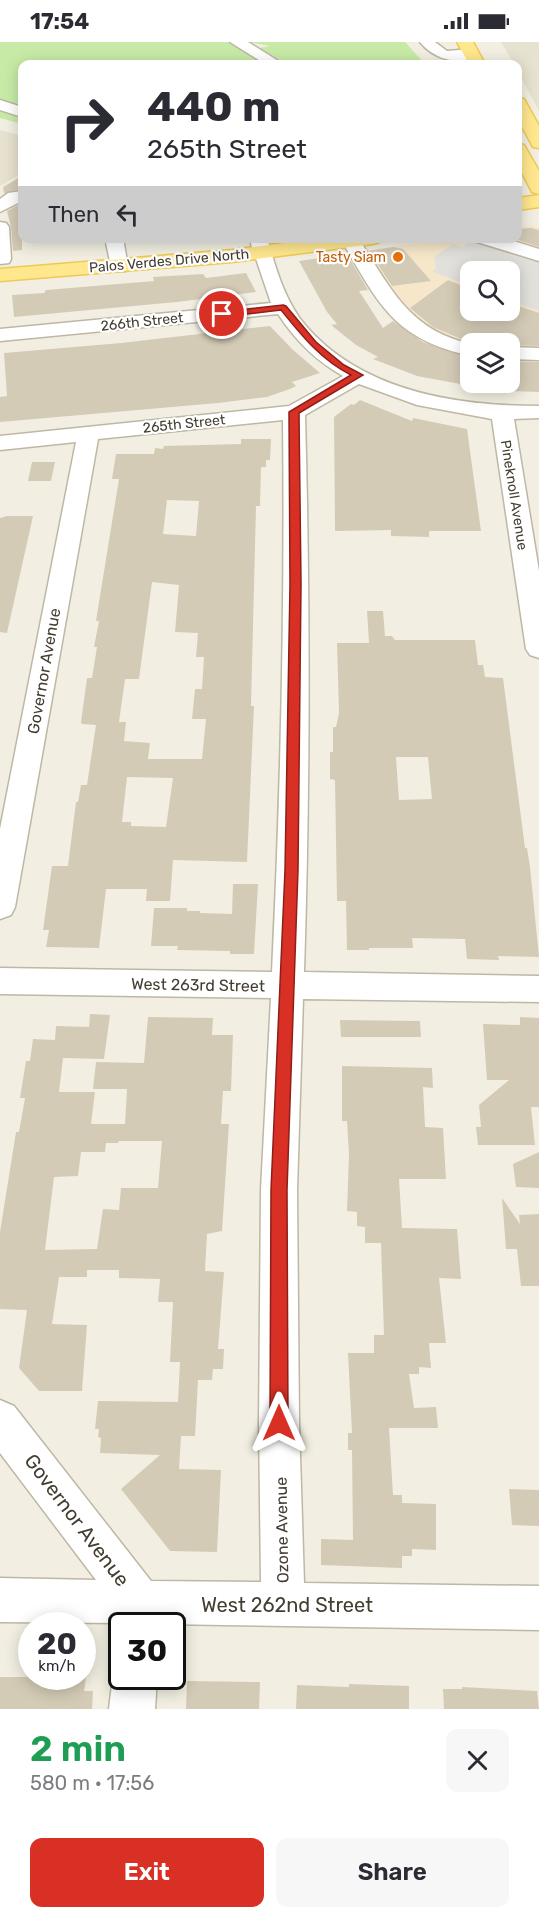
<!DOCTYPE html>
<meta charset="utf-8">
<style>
:root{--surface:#fff;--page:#f7f7f7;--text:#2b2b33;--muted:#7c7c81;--accent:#d93025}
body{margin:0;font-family:Rubik,sans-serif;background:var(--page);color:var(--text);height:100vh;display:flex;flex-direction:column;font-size:22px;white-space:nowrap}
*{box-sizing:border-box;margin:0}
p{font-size:20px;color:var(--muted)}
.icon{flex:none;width:33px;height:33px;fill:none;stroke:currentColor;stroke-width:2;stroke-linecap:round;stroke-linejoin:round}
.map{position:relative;height:1667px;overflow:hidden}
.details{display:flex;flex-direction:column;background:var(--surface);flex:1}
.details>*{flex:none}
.guide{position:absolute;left:18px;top:18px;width:504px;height:183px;border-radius:12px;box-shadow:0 3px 15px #0003;background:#fff;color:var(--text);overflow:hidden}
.controls{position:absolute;left:460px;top:219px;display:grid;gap:12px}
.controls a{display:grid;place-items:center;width:60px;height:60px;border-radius:12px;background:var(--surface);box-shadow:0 3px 15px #0003;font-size:30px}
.speed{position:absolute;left:18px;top:1570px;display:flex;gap:12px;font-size:30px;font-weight:700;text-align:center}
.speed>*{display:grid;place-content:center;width:78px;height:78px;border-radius:50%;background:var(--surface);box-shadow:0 3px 15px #0003;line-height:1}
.speed small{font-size:15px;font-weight:400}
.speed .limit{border:3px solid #111;border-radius:9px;background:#fff;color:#111}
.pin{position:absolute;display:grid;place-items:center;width:51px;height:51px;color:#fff;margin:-26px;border:3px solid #fff;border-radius:50%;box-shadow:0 2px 6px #0007}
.me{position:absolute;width:66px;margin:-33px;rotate:0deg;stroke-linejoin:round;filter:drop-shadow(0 0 4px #0008)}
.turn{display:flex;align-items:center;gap:21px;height:126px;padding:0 30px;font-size:27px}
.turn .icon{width:78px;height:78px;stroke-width:2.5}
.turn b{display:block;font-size:42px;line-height:51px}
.then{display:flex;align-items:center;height:57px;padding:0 30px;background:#0003;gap:12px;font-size:22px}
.round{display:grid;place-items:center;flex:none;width:63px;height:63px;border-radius:12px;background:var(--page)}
.summary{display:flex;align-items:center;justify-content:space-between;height:102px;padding:0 30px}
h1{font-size:36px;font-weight:600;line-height:45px;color:#1e9e55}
.cta{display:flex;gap:12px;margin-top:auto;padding:12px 30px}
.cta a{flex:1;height:69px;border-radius:12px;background:var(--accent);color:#fff;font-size:24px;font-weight:600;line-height:69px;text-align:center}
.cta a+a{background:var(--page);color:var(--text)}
.status{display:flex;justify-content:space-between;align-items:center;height:42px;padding:0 30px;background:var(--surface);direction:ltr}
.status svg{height:16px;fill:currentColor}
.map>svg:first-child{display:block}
.residential{fill:#e7e1cf}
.commercial{fill:#f7e7ca;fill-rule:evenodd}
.green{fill:#c7eba6}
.parking{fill:#e2e0db}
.building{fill:#d4cbb6;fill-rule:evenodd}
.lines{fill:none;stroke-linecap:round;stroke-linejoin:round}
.minor-casing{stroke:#beb7a4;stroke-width:3}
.major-casing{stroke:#edca55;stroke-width:3}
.minor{fill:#fff;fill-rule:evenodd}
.major{fill:#ffe78e;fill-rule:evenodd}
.route{fill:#d93025;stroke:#8d1f18;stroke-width:1.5}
.food-dot{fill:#e8710a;stroke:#fff;stroke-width:2}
.labels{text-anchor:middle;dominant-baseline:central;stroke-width:4.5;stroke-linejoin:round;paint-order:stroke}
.far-food-label{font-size:14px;fill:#c56008;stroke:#fff;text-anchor:end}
.far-street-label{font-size:14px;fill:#443e32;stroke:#fff}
.street-label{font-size:16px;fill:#443e32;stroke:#fff}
.near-street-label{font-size:20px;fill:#443e32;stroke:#fff}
</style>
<div class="status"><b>17:54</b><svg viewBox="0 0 49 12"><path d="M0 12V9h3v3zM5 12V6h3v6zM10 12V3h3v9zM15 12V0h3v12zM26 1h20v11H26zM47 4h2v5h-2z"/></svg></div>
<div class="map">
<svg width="539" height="1667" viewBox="0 0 539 1667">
<rect width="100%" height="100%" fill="#f2efe2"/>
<path class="residential" d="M501 0H539V69L518 30V22H514Z
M0 88 22 94V131L0 144Z"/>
<path class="commercial" d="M532 184 539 186V316L510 315V302H471V311L426 297 409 289 396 279 353 210 452 197 518 196V186ZM471 230H510V268H471Z"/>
<path class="green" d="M0 0H238L276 22H22V82L0 76Z
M249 0H405L425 22H287L259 6 270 4Z"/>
<path class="parking" d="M475 197 539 208V269L510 259V230H471V244L432 230 436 226 434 215 453 202 462 205Z"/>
<path class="building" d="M22 134V147L4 151 3 145Z
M22 161V208L13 209 11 185 7 169Z
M531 186 539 188V205L518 198V187Z
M393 205 403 207 431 239 392 244 369 209Z
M347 212 368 248 359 249 383 286 393 279 423 300 471 316V344L417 334 373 317 378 315 356 303 331 283 337 282 327 270 299 219Z
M246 231 256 250 177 260 14 275 12 253 44 251 46 248 154 239 153 235 203 232 206 236Z
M448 238 471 247V268H510V261L539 271V304L473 302 433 285 410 266Z
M270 284 292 307 320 331 292 340 296 344 290 347 267 355 218 361 0 380V355L7 354 4 311 121 301Z
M510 319 539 320V350L510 349Z
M360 358 412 379 413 376 467 387 481 489H429V495L391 494V488L335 489 334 375 351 362 354 363Z
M241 397H271L270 418H266V425H261L260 464H256L251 664H254L247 820 173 818 170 859H146L147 847H106L99 906 46 905 49 888H43L52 824H68L76 760H78L81 743H87L96 683 82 682 81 680 87 636H92L97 605H94L99 579H96L119 437H112L116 412H154L155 406 163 407 164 404 241 402ZM167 458 199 459 196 494 163 492ZM152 540 179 543 175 590 198 591 196 615H204L202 647H195L192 677H206L202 717H148L150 701 124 699 126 680H119L125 637H139ZM127 735 173 736 166 785 131 784V780H122Z
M32 420H55L51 439H28Z
M7 474H33L7 591 0 590V476Z
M367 569H383L385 594H392L395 598H475L478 623H483L485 635 503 636 525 806H527L530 825 539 915 498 914 499 918 467 917 465 897 412 896 413 906H369V908H347L346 859H337L335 738 330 737V710H333V685H336L339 671 337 601H369ZM396 715H428L432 757 399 758Z
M233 842H258L254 912H230V909L177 908 178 904H151L154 866H187V869H200V871L232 872Z
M90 972 110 973 104 1017 63 1016 59 1050H95L91 1082H125L127 1047H93L96 1020 144 1021 148 975 213 976 212 993H233L231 1049H223L221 1082H229L222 1189 207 1192 205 1229 224 1230 218 1307H224L223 1327H213L212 1338H198L195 1394H181L179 1427 221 1428 217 1510 170 1509 121 1447 160 1413 100 1411 101 1396 98 1395 99 1387H95L98 1359 178 1360 180 1320H170L173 1260H158L160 1237 119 1236V1228H87V1235H59L52 1282 87 1283 82 1349H39L19 1326 27 1268 0 1267V1190L16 1090H19L25 1056H20L26 1019H30L33 997 55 998 56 984 89 985ZM119 1099H162L158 1146H121L119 1168 103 1167 97 1207 45 1208 54 1135 78 1134 81 1110H105L106 1101H118Z
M520 975 539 976V1065H531L535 1103H478L476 1085H481L479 1063 509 1038H487L483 982 520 983Z
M340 978 420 979 421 995H341Z
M342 1024 432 1026 433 1046 423 1045 425 1085 443 1086 446 1137H399L402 1186 457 1187 461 1237 439 1236 446 1301H429L431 1326 419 1325V1332H409L414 1366 436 1365 438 1386H389L393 1453H402V1461L436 1462V1508L412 1507V1514H402V1526L321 1523V1497L353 1498 352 1408H348V1391H352L348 1311H374V1293H384L381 1201H365V1185L357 1184V1170L347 1169 349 1112 347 1079H342Z
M539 1110V1146L516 1145 513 1122Z
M502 1156 520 1182 519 1173 539 1172V1244H521L517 1207H506Z
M509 1447 539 1448V1484L512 1483Z
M0 1635H86L84 1649H93L92 1667H0Z
M187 1639 260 1640 259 1667H186Z
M349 1642 409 1644V1667H296L297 1643 349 1645Z
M462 1645 537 1649 539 1667H444L443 1647H462Z"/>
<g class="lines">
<g class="minor-casing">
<path id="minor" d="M230 0H248L283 22H265Z
M420 0H435L447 9 471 7 478 11C462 27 432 16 420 0Z
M0 58 22 65V75L0 68Z
M22 149V159L0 170V157L8 151Z
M0 180 6 181 9 185 11 217 9 221 0 222Z
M105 196H123L128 225 126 229H112Z
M249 196H267C276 227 285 260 306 284 363 350 458 364 539 364V376L514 377 539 529V616L530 613 526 607 492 377 417 363 359 342 305 373C310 559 310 745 304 930L539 934V960L303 957 297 1148 299 1381 304 1541 539 1544V1588L161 1582V1584H122V1595L117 1581 0 1580V1536L96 1538 0 1411V1358L14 1364 151 1539 261 1540 259 1381 261 1148 271 956 0 952V926L272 930C281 746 285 562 283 378L98 397 15 865 11 873 0 877V787L76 400 0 408V394L289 364 343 334C316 319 295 298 278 272L0 299V287L271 261Z
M344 196H358C391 246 408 288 471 302V314C394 297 379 263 342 199Z
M474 196H504L539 207V219L477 200Z
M510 305 539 306V318L510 317Z
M122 1618V1635H157L155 1667H109L113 1635Z"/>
</g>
<g class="major-casing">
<path id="major" d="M457 0H473L485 22H469Z
M518 56 524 57 539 84V106L533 105 518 77Z
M518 102 524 103 539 129V152L532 150 518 123Z
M539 153V165L518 168V156Z
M322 196H383L380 200 373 202 232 220 0 239V227L232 208Z"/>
</g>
<use href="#minor" class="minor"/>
<use href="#major" class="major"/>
</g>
<path class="route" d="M283 263 286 264 316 300 344 323 363 333 299 371 301 542 298 828 287 1148 288 1381 285 1387 279 1390 273 1387 270 1381 271 1148 285 828 290 542 289 370 351 333C321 318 302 294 281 268L222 275 217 272 222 270Z"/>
<circle class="food-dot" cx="398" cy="215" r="6"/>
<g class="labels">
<g class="far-food-label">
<text x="386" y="215">Tasty Siam</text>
</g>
<g class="far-street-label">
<text transform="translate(169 219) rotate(-5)">Palos Verdes Drive North</text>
<text transform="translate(142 280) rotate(-6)">266th Street</text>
<text transform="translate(184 382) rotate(-6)">265th Street</text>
<text transform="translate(514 453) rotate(81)">Pineknoll Avenue</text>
</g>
<g class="street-label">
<text transform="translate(44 629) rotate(-80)">Governor Avenue</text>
<text transform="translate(198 943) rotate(1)">West 263rd Street</text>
<text transform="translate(282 1488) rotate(-91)">Ozone Avenue</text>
</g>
<g class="near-street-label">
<text transform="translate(77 1478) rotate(53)">Governor Avenue</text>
<text x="287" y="1563">West 262nd Street</text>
</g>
</g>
</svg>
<div class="controls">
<a><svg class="icon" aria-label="search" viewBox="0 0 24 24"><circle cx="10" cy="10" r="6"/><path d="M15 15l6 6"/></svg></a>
<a><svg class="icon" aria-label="layers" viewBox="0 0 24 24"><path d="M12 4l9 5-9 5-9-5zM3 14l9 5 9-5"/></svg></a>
</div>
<div class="speed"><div>20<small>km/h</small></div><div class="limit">30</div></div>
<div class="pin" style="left:222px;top:272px;background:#d93025"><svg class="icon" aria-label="arrive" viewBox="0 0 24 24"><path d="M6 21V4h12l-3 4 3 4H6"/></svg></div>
<svg class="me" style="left:279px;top:1381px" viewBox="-20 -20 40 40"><path d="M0-17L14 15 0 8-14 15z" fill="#d93025" stroke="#fff" stroke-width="4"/></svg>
<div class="guide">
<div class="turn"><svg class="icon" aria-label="right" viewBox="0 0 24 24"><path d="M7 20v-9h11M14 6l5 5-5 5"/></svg><div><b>440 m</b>265th Street</div></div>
<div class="then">Then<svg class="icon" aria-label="left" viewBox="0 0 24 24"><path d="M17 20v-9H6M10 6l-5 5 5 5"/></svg></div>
</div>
</div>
<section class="details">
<div class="summary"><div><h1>2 min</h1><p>580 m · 17:56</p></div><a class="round"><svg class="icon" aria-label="close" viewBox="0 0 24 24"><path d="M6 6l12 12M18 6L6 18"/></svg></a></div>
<div class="cta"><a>Exit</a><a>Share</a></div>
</section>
